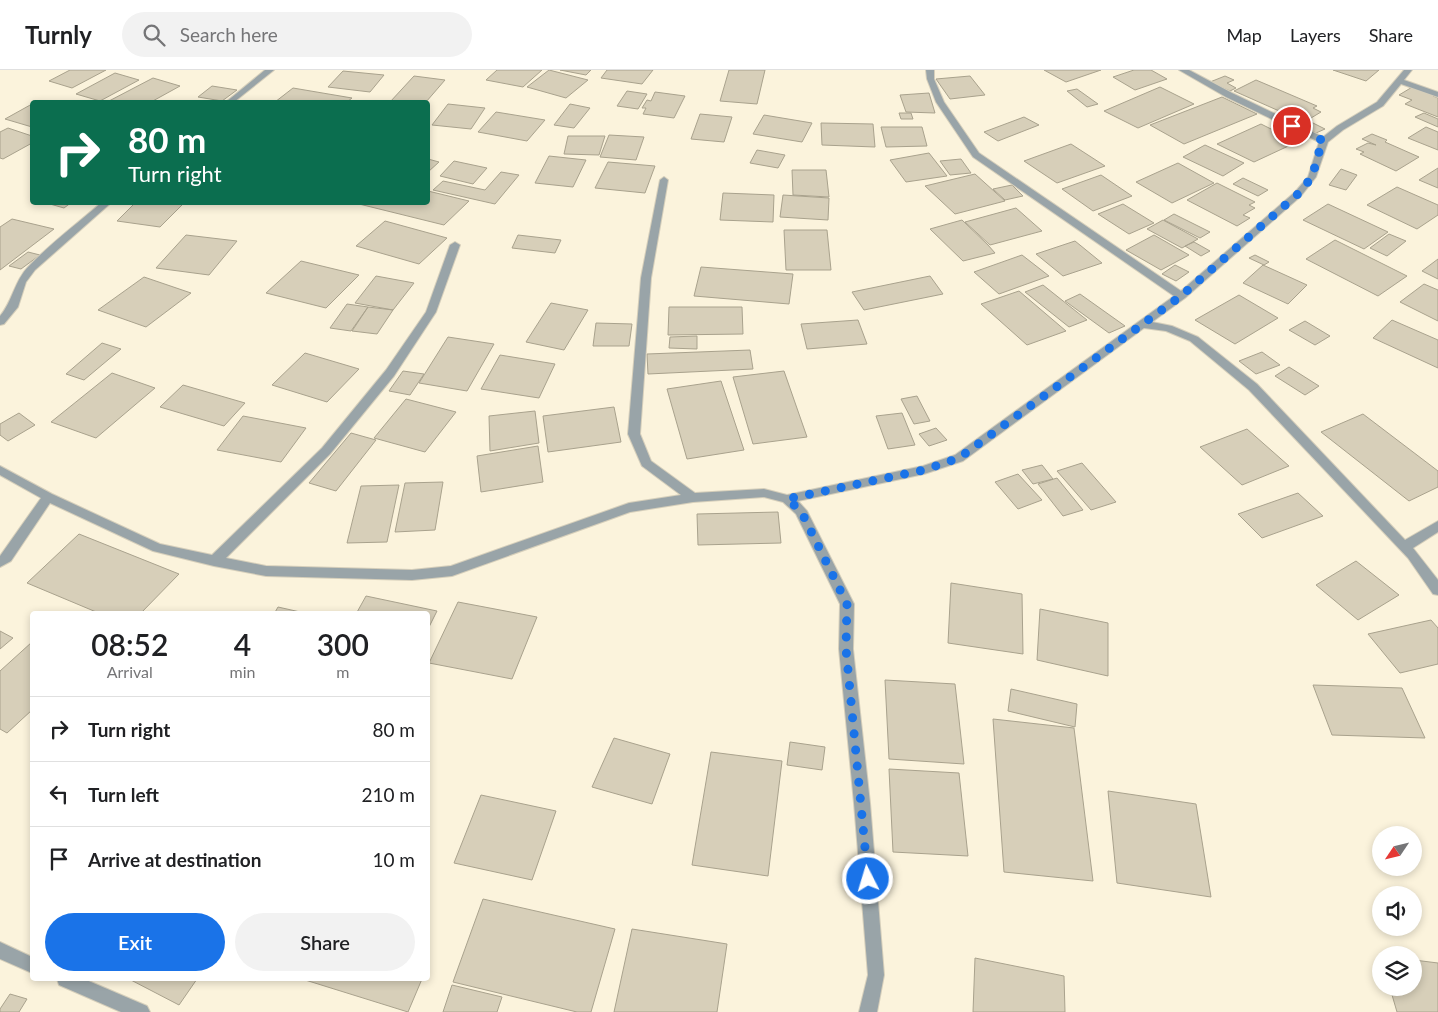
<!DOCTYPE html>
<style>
:root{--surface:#fff;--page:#f2f2f2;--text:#202124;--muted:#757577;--line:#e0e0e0;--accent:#1a73e8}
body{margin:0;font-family:Lato,sans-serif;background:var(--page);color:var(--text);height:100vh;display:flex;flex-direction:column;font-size:19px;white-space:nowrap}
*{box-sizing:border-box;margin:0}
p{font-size:16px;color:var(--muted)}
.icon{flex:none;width:28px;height:28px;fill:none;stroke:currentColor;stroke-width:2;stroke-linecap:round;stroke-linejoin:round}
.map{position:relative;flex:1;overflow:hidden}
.side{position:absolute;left:30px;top:541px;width:400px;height:370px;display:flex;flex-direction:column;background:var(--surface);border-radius:5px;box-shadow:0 2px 8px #0003}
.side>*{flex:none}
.banner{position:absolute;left:30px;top:30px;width:400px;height:105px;border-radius:5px;box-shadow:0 2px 8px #0003;background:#0b6e4f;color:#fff;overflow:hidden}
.needle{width:32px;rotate:235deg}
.tools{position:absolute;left:1372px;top:756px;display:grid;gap:10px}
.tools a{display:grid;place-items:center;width:50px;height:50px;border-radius:50%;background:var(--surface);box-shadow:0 2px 8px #0003;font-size:25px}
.pin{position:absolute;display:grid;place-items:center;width:42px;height:42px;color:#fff;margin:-21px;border:2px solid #fff;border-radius:50%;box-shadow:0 1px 5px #0007}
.me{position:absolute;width:55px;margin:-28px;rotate:355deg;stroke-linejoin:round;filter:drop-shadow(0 0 4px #0008)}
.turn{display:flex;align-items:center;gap:18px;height:105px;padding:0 15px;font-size:22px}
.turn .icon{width:65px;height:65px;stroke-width:2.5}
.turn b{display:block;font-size:35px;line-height:42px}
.eta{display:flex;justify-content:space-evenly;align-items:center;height:85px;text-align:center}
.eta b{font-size:30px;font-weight:600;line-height:35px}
.cta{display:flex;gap:10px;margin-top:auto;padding:10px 15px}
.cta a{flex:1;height:58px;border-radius:30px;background:var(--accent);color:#fff;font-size:20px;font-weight:600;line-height:58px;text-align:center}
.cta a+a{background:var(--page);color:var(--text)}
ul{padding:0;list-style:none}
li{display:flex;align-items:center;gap:15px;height:65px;padding:0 15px;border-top:1px solid var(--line)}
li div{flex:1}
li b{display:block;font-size:19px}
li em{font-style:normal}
header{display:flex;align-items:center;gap:30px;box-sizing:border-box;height:70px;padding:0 25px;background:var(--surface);border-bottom:1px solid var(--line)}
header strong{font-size:24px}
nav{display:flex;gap:28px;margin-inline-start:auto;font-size:18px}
.search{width:350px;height:45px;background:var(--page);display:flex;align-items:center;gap:12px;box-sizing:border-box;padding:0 18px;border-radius:28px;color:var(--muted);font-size:19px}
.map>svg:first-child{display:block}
.building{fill:#d7cfb9;stroke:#a9a28d}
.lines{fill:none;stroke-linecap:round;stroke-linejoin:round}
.street-casing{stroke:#d6cfbb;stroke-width:2}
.street{fill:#99a4a8;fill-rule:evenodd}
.route{stroke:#1a73e8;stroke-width:9;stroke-dasharray:0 16.2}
</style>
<header>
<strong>Turnly</strong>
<div class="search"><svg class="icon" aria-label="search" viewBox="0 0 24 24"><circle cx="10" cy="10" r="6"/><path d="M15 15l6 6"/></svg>Search here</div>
<nav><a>Map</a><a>Layers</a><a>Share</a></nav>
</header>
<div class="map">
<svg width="1438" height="942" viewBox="0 0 1438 942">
<rect width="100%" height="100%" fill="#fbf3dc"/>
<path class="building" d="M70 0H106L72 18 49 11Z
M497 0H542L523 17 486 10Z
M549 0 588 10 566 28 527 17Z
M560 0H591L586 5Z
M607 0H653L642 14 601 8Z
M729 0H765L757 34 720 31Z
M1044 0H1101L1066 12Z
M1134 0H1151L1167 9 1135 20 1113 7Z
M1333 0H1379L1366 11Z
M343 1 384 5 370 22 328 17Z
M115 3 139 10 100 31 76 24Z
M414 6 445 10 426 32H390Z
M970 6 985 25 950 29 936 9Z
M1225 6 1234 10 1227 13 1236 18 1230 21 1210 12Z
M153 8 180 16 151 32 109 31Z
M1256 10 1317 36 1313 38 1321 42 1311 48 1303 44 1295 48 1234 21Z
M212 16 237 20 222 31 198 27Z
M1414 16 1435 25 1433 26 1438 28V47L1405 34 1412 30 1399 25Z
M1160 17 1194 34 1138 58 1104 41Z
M293 18 352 28 347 32H275Z
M1077 19 1098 34 1087 37 1067 21Z
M627 21 647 24 638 39 617 36Z
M655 22 685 26 674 48 643 44 646 38H642L647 30 651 31Z
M929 23 935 43 906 42 900 25Z
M1222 27 1257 44 1184 74 1150 55Z
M32 34V57L5 49Z
M448 34 485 38 471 59 432 55Z
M570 34 590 38 574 58 554 55Z
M496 42 545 50 527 71 478 62Z
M899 43H911L913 49H901Z
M1424 43 1438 49V57L1415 47Z
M700 44 732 47 724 72 691 69Z
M764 45 812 53 802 72 753 64Z
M1024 47 1039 55 998 71 984 62Z
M1307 50 1325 59 1316 63 1298 54Z
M821 53 873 54 875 77 822 75Z
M1261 54 1297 72 1254 92 1217 74Z
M881 57H922L927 76 886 77Z
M1426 57 1438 62V80L1408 68Z
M8 58 32 66V73L3 89 0 88V62Z
M1372 64 1387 70 1385 72 1419 87 1396 101 1360 84 1364 82 1356 79 1368 73 1376 75 1362 69Z
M609 65 644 67 636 90 600 87Z
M568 66H605L599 85 564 84Z
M1071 74 1105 96 1057 113 1024 91Z
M1205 75 1244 93 1223 106 1183 87Z
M757 80 785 85 778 98 750 93Z
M929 83 947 106 906 112 890 90Z
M549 86 586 90 573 117 535 113Z
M428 89 439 92 428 102Z
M961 89 971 103 950 105 940 91Z
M454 91 487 98 473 114 440 106Z
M608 92 655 96 645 123 595 118Z
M1178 93 1214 113 1172 133 1136 112Z
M1438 98V118L1419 110Z
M1341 99 1357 105 1346 120 1329 115Z
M792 100H826L829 127 793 125Z
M501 102 519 105 495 134 433 120 443 111 485 120Z
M975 104 1005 131 955 144 925 116Z
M1101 105 1132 126 1093 141 1062 119Z
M1243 108 1268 120 1258 126 1233 114Z
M1217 113 1255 132 1249 135 1255 138 1243 145 1250 148 1237 156 1187 130Z
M1012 115 1023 126 1005 130 993 119Z
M1397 117 1438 135V145L1417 159 1367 135Z
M428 121 469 131 444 155 355 133 428 132Z
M723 123 774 125 773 152 720 150Z
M783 125 829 128 828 150 780 147Z
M43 132H72L64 138Z
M136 132H185L160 157 117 151Z
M1123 134 1154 153 1129 164 1098 144Z
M1328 134 1388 162 1364 179 1303 150Z
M1016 138 1042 161 990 175 965 152Z
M1174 144 1210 162 1200 168 1164 150Z
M12 149 54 159 0 200V157Z
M962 150 988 175 995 183 963 191 930 159Z
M1163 150 1198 169 1182 178 1147 159Z
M385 151 447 168 419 194 356 176Z
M784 160H827L831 200H786Z
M1389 164 1406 171 1387 186 1370 178Z
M186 165 237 171 209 205 156 198Z
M518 165 561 170 555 183 512 178Z
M1154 165 1189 185 1161 200 1126 180Z
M1335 170 1407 206 1378 226 1306 189Z
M1075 171 1102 193 1063 206 1036 184Z
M1194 172 1210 181 1201 186 1185 176Z
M28 182 40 185 21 199 9 196Z
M1022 185 1049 206 999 224 974 202Z
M1255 185 1269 192 1264 195 1249 188Z
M1438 189V209L1422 201Z
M301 191 359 205 326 238 266 223Z
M1175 195 1189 202 1176 211 1162 204Z
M1263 195 1307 215 1288 234 1243 213Z
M701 197 793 204 789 234 694 226Z
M376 206 414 213 393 240 355 233Z
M930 206 943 224 864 240 852 222Z
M144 207 191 223 146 257 98 240Z
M1424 214 1438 220V251L1400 232Z
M1043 215 1087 250 1069 257 1025 222Z
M1019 221 1066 261 1027 275 981 234Z
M1080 224 1125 256 1109 263 1065 231Z
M1239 225 1278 248 1235 274 1195 250Z
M551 233 588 240 564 280 526 272Z
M347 234 368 237 351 261 330 258Z
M368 237 393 240 377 264 352 261Z
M669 237H742L743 264 668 265Z
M858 250 867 274 807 279 801 254Z
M1392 250 1438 270V298L1373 268Z
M1305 251 1330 266 1315 275 1289 260Z
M596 253 632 254 629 276H593Z
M697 266V279L669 278 670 267Z
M448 267 494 274 467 321 419 313Z
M102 273 121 279 84 310 66 304Z
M750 280 753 299 648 304 647 284Z
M1262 282 1280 295 1256 304 1239 291Z
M305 283 359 299 327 332 272 315Z
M500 285 555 294 539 328 481 319Z
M1289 297 1319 316 1305 325 1275 306Z
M403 301 424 304 410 325 389 321Z
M784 301 807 367 753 374 733 307Z
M112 303 155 318 96 368 51 352Z
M721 311 744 380 687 389 667 319Z
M183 315 245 333 224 356 160 337Z
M917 326 930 351 914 354 901 329Z
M406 329 456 342 425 382 374 368Z
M614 337 621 372 548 382 543 346Z
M535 341 539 373 490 381 489 346Z
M19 343 35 355 8 371 0 365V354Z
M902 343 915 375 888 379 876 346Z
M1363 344 1438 401V417L1409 431 1321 362Z
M243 346 306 358 281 392 217 380Z
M936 358 947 370 929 376 919 364Z
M1247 359 1289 396 1242 415 1200 377Z
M351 363 376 370 336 421 309 413Z
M538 376 543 412 481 422 477 386Z
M1082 393 1116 432 1091 440 1057 401Z
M1042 395 1053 409 1033 414 1022 400Z
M1018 404 1042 430 1018 439 995 412Z
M1057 408 1083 440 1063 446 1038 414Z
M443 412 435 460 395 462 405 413Z
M399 415 387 472 347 473 361 416Z
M1298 423 1323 446 1262 468 1238 444Z
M778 442 781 473 698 475 697 444Z
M79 464 179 504 140 544H101L27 513Z
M1356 491 1399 525 1358 550 1316 515Z
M951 513 1022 524 1023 584 948 573Z
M366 526 437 541 428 559V544H356Z
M458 532 537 547 512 609 429 593Z
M278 537 309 544H274Z
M1040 539 1108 553V606L1037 590Z
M1431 550 1438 558V594L1400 603 1368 564Z
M0 561 13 568 0 579Z
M32 572V640L7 663 0 659V601Z
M885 610 955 614 964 694 889 689Z
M1313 615 1402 618 1425 668 1332 665Z
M1011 619 1077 634 1075 657 1008 641Z
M993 649 1074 658 1093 811 1004 802Z
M614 668 670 684 652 734 592 717Z
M790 672 825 677 822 700 787 695Z
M711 682 782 691 768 806 692 795Z
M889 699 959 703 968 786 893 782Z
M1108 721 1196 734 1211 827 1117 813Z
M481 725 556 741 532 810 454 793Z
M483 829 615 859 591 942H577L453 912Z
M632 859 727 874 717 942H614Z
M975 888 1064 906 1065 942H973Z
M1414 890 1438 893V942H1397L1390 918H1414Z
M129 909H197L179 935Z
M302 909H422L408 942Z
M452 915 502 927 497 942H443Z
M10 924 27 929 19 942H0V939Z"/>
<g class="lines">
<g class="street-casing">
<path id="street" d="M265 0H274L234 32H226Z
M926 0H934V9L944 32 979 83 1181 221 1295 122 1308 107 1319 72 1226 27 1179 0H1189L1232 23 1323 67 1337 56 1377 32 1404 0H1412L1404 10 1438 22V27L1401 14 1383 36 1343 60 1328 72 1316 107 1301 126 1185 228 1152 252 1172 256 1198 267 1257 314 1405 470 1438 451V462L1413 478 1438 510V525L1433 524 1408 488 1249 320 1190 271 1166 261 1144 258 963 391 924 404 798 431 807 441 854 534 853 579 870 733 884 905 877 942H859L868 905 854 733 839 579 840 534 796 444 783 432 764 427 693 432 630 442 452 506 412 510 266 506 214 496 153 481 50 433 11 491 0 497V486L41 428 0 405V396L52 424 160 474 212 485 322 378 386 300 426 242 450 175 455 172 460 175 436 242 394 306 330 384 226 488 266 496 412 500 451 496 629 433 681 425 642 396 628 364 641 208 660 110 664 107 668 110 651 208 640 364 651 391 695 423 764 419 787 425 923 396 955 385 1174 226 973 87 936 32 927 9Z
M102 132H112L35 200 26 212 18 237 4 254 0 255V246C13 231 14 211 29 196 51 173 78 153 102 132Z
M0 872 32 887V903L0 889Z
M57 909H84L147 936 150 942H121L59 915Z"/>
</g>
<use href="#street" class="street"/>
</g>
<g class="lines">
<path class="route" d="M868 809 846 579 847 534 801 441 787 429 924 400 959 388 1181 226 1298 124 1312 107 1319 82 1324 71 1292 56"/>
</g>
</svg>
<div class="tools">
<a><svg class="needle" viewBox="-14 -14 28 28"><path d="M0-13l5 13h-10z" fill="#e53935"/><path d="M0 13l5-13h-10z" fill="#757577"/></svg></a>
<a><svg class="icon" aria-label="sound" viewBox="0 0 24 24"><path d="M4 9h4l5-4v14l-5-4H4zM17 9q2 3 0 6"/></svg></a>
<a><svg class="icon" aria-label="layers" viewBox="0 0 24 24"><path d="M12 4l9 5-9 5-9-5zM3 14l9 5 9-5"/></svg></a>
</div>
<div class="pin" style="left:1292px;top:56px;background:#d93025"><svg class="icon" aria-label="arrive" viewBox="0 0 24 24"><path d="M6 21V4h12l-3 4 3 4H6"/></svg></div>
<svg class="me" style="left:868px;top:809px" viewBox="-20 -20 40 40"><circle r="17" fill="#1a73e8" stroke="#fff" stroke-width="3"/><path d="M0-11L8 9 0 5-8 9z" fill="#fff"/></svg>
<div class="banner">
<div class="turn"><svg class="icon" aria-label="right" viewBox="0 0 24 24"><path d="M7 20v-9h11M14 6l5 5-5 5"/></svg><div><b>80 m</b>Turn right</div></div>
</div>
<section class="side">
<div class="eta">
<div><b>08:52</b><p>Arrival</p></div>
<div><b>4</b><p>min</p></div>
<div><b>300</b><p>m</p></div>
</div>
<ul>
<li><svg class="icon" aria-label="right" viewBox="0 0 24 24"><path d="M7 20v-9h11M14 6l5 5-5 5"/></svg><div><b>Turn right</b></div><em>80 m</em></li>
<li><svg class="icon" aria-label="left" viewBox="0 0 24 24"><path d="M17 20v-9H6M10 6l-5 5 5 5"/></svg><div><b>Turn left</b></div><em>210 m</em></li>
<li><svg class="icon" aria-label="arrive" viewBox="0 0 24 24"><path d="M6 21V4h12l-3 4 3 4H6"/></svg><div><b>Arrive at destination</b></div><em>10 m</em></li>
</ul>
<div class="cta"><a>Exit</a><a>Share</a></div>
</section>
</div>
